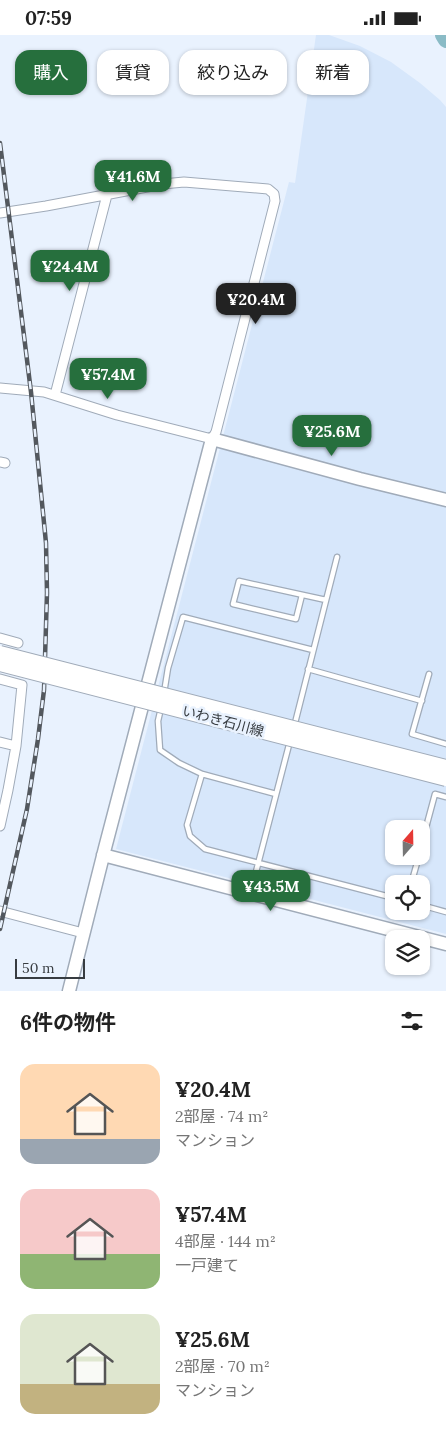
<!DOCTYPE html>
<html lang="ja">
<meta charset="utf-8">
<style>
:root{--surface:#fff;--page:#f2f2f2;--text:#222;--muted:#767676;--accent:#266f3d}
body{margin:0;font-family:Lora,"Noto Sans JP",serif;background:var(--page);color:var(--text);height:100vh;display:flex;flex-direction:column;font-size:19px;white-space:nowrap}
*{box-sizing:border-box;margin:0}
p{font-size:16px;color:var(--muted)}
.icon{flex:none;width:28px;height:28px;fill:none;stroke:currentColor;stroke-width:2;stroke-linecap:round;stroke-linejoin:round}
.map{position:relative;height:956px;overflow:hidden}
.details{display:flex;flex-direction:column;background:var(--surface);flex:1}
.details>*{flex:none}
.banner{position:absolute;left:15px;top:15px;width:416px;height:45px;display:flex;gap:10px}
.needle{width:32px;rotate:20deg}
.buttons{position:absolute;left:385px;top:785px;display:grid;gap:10px}
.buttons a{display:grid;place-items:center;width:45px;height:45px;border-radius:10px;background:var(--surface);box-shadow:0 1px 4px #0004;font-size:25px}
.scale{position:absolute;left:15px;bottom:12px;width:70px;box-sizing:border-box;padding-left:5px;border:2px solid #373c41;border-top:0;font-size:14px;line-height:18px;white-space:nowrap;color:#373c41;-webkit-text-stroke:4px #e9f2fe;paint-order:stroke}
.price{position:absolute;translate:-50% -42px;padding:0 11px;border-radius:10px;background:var(--accent);color:#fff;font-size:16px;line-height:32px;filter:drop-shadow(0 1px 2px #0008)}
.price::after{content:'';position:absolute;left:50%;top:30px;width:15px;height:11px;margin-left:-8px;background:inherit;clip-path:polygon(0 0,100% 0,50% 100%)}
.price.selected{background:#222;color:#fff}
ul{padding:0;list-style:none}
li{display:flex;align-items:center;gap:15px;height:125px;padding:0 20px}
li span{display:grid;place-items:center;flex:none;width:140px;height:100px;border-radius:15px;color:#555}
li>.icon{margin-inline-start:auto}
span .icon{width:60px;height:60px;fill:#fffc;stroke-width:1}
li b{font-size:21px}
h2{display:flex;justify-content:space-between;align-items:center;height:60px;padding:0 20px;font-size:21px}
.chip{padding:0 18px;border-radius:15px;background:var(--surface);box-shadow:0 1px 4px #0004;font-size:18px;line-height:45px}
.chip.selected{background:var(--accent);color:#fff}
.status{display:flex;justify-content:space-between;align-items:center;height:35px;padding:0 25px;background:var(--surface);direction:ltr}
.status svg{height:14px;fill:currentColor}
.map>svg:first-child{display:block}
.built{fill:#d7e7fb;fill-rule:evenodd}
.lines{fill:none;stroke-linecap:round;stroke-linejoin:round}
.river{stroke:#8abbc6;stroke-width:16}
.lane-casing{stroke:#a0abb9;stroke-width:7}
.street-casing{stroke:#a0abb9;stroke-width:11}
.secondary-casing{stroke:#a0abb9;stroke-width:15}
.lane{stroke:#fff;stroke-width:4.5}
.street{stroke:#fff;stroke-width:9}
.secondary{stroke:#fff;stroke-width:12}
.rail-casing{stroke:#53585e;stroke-width:4.5}
.rail{stroke:#e9f2fe;stroke-width:2.5;stroke-dasharray:8;stroke-linecap:butt}
.primary-bridge-casing{stroke:#a0abb9;stroke-width:16;stroke-linecap:butt}
.primary-bridge{stroke:#fff;stroke-width:14}
.labels{text-anchor:middle;dominant-baseline:central;stroke-width:5;stroke-linejoin:round;paint-order:stroke}
.street-label{font-size:14px;fill:#373c41;stroke:#e9f2fe}
</style>
<div class="status"><b>07:59</b><svg viewBox="0 0 49 12"><path d="M0 12V9h3v3zM5 12V6h3v6zM10 12V3h3v9zM15 12V0h3v12zM26 1h20v11H26zM47 4h2v5h-2z"/></svg></div>
<div class="map">
<svg width="446" height="956" viewBox="0 0 446 956">
<rect width="100%" height="100%" fill="#e9f2fe"/>
<!-- built -->
<path class="built" d="M 316,0 L 329,0 L 360,11 L 391,27 L 420,48 L 440,65 L 446,72 L 446,899 L 116,814 L 289,147 L 295,148 ZM 394,794 L 421,794 L 421,821 L 394,821 ZM 394,849 L 421,849 L 421,876 L 394,876 Z"/>
<g class="lines">
<!-- river -->
<path class="river" d="M 443,0 L 446,5"/>
<defs>
<path id="lane" d="M 302,560 L 296,584 L 233,569 L 239,546 L 326,565
M 308,634 L 422,666
M 429,639 L 412,699 L 446,709
M 164,658 L 168,633 L 183,582 L 313,615
M 161,673 L 158,686 L 160,715 L 179,728 L 202,739 L 276,759
M 294,692 L 337,522
M 202,739 L 187,790 L 190,801 L 205,814 L 394,863
M 421,811 L 435,759 L 446,762
M 411,849 L 419,821
M 251,856 L 290,706
M 421,870 L 446,877"/>
<path id="street" d="M 0,178 L 46,171 L 163,149 L 184,147 L 268,154 L 274,159 L 275,166 L 216,397 L 212,404 L 117,380 L 44,357 L 0,353
M 55,360 L 107,160
M 0,427 L 5,428
M 0,603 L 18,608
M 0,644 L 22,650 L 16,711 L 8,755 L 0,791
M 0,707 L 16,711
M 0,876 L 83,898"/>
<path id="secondary" d="M 103,820 L 446,909
M 69,956 L 105,813 L 212,404 L 360,444 L 446,465"/>
</defs>
<!-- lane casing -->
<use href="#lane" class="lane-casing"/>
<!-- street casing -->
<use href="#street" class="street-casing"/>
<!-- secondary casing -->
<use href="#secondary" class="secondary-casing"/>
<!-- lane -->
<use href="#lane" class="lane"/>
<!-- street -->
<use href="#street" class="street"/>
<!-- secondary -->
<use href="#secondary" class="secondary"/>
<defs>
<path id="rail" d="M 0,108 L 31,357 L 46,508 L 47,558 L 44,655 L 38,704 L 27,774 L 0,894"/>
</defs>
<!-- rail casing -->
<use href="#rail" class="rail-casing"/>
<!-- rail -->
<use href="#rail" class="rail"/>
<defs>
<path id="primary-bridge" d="M 0,618 L 446,732
M 0,629 L 446,744"/>
</defs>
<!-- primary-bridge casing -->
<use href="#primary-bridge" class="primary-bridge-casing"/>
<!-- primary-bridge -->
<use href="#primary-bridge" class="primary-bridge"/>
</g>
<g class="labels">
<!-- street labels -->
<g class="street-label">
<text transform="translate(223 686) rotate(15)">いわき石川線</text>
</g>
</g>
</svg>
<div class="buttons">
<a><svg class="needle" viewBox="-14 -14 28 28"><path d="M0-13l5 13h-10z" fill="#e53935"/><path d="M0 13l5-13h-10z" fill="#767676"/></svg></a>
<a><svg class="icon" aria-label="locate" viewBox="0 0 24 24"><circle cx="12" cy="12" r="6"/><path d="M12 2v4M12 18v4M2 12h4M18 12h4"/></svg></a>
<a><svg class="icon" aria-label="layers" viewBox="0 0 24 24"><path d="M12 4l9 5-9 5-9-5zM3 14l9 5 9-5"/></svg></a>
</div>
<div class="scale">50 m</div>
<b class="price" style="left:133px;top:167px">¥41.6M</b>
<b class="price" style="left:70px;top:257px">¥24.4M</b>
<b class="price selected" style="left:256px;top:290px">¥20.4M</b>
<b class="price" style="left:108px;top:365px">¥57.4M</b>
<b class="price" style="left:332px;top:422px">¥25.6M</b>
<b class="price" style="left:271px;top:877px">¥43.5M</b>
<div class="banner">
<a class="chip selected">購入</a>
<a class="chip">賃貸</a>
<a class="chip">絞り込み</a>
<a class="chip">新着</a>
</div>
</div>
<section class="details">
<h2>6件の物件<svg class="icon" aria-label="filters" viewBox="0 0 24 24"><path d="M4 7h16M4 17h16"/><circle cx="9" cy="7" r="2"/><circle cx="15" cy="17" r="2"/></svg></h2>
<ul>
<li><span style="background:linear-gradient(#ffd9b3 75%,#9aa5b1 0)"><svg class="icon" aria-label="home" viewBox="0 0 24 24"><path d="M3 11l9-7 9 7M6 9v11h12V9"/></svg></span><div><b>¥20.4M</b><p>2部屋 · 74 m²</p><p>マンション</p></div></li>
<li><span style="background:linear-gradient(#f6c9c9 65%,#8fb573 0)"><svg class="icon" aria-label="home" viewBox="0 0 24 24"><path d="M3 11l9-7 9 7M6 9v11h12V9"/></svg></span><div><b>¥57.4M</b><p>4部屋 · 144 m²</p><p>一戸建て</p></div></li>
<li><span style="background:linear-gradient(#dfe7d0 70%,#c2b280 0)"><svg class="icon" aria-label="home" viewBox="0 0 24 24"><path d="M3 11l9-7 9 7M6 9v11h12V9"/></svg></span><div><b>¥25.6M</b><p>2部屋 · 70 m²</p><p>マンション</p></div></li>
</ul>
</section>
